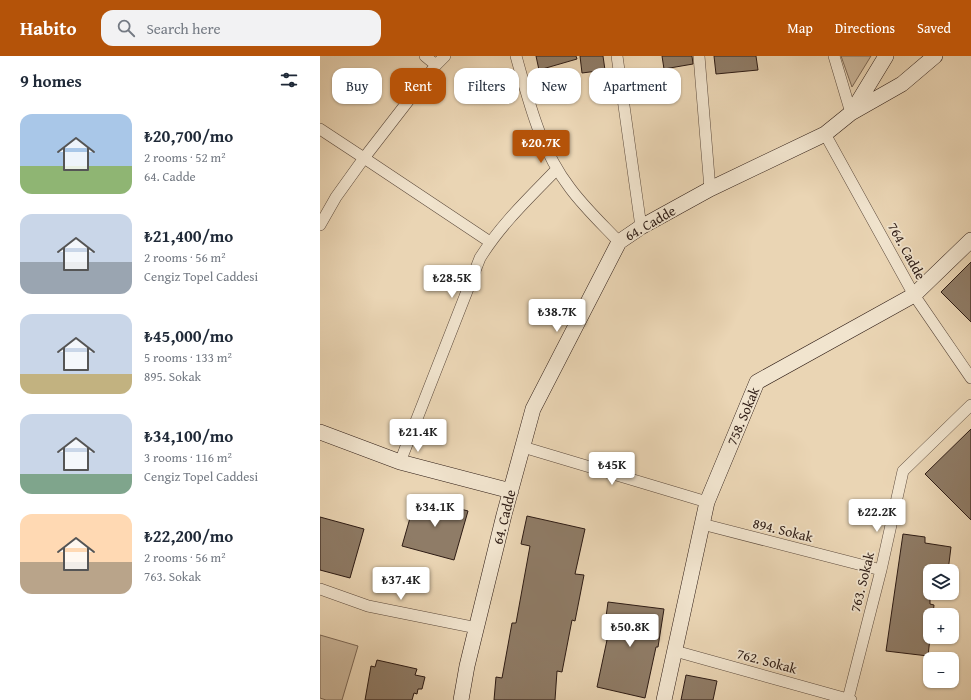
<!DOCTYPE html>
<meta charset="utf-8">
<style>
:root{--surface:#fff;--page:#f2f2f3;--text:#1f2937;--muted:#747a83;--accent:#b45309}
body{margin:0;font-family:"Gentium Book Plus",serif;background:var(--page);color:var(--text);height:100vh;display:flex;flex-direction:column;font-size:15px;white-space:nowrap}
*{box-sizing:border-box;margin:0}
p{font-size:13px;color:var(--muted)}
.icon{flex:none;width:22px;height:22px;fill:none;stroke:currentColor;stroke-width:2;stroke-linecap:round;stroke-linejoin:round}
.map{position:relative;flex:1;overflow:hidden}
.panel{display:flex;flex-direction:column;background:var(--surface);width:320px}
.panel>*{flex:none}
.banner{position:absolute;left:12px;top:12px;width:380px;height:36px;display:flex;gap:8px}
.tools{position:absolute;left:603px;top:508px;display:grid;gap:8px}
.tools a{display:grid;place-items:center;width:36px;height:36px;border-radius:8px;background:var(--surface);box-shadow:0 1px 3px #0004;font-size:20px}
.price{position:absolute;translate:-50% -34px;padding:0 9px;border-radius:4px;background:#fff;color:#222;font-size:13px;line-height:26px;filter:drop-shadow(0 1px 2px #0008)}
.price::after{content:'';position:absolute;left:50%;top:24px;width:12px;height:9px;margin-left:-6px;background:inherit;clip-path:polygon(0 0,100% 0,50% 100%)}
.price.active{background:var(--accent);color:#fff}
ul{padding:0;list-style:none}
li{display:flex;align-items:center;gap:12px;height:100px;padding:0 20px}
li span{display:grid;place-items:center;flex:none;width:112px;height:80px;border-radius:12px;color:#555}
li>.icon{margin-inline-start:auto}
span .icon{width:48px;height:48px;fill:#fffc;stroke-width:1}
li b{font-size:17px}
h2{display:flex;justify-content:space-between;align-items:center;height:48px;padding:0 20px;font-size:17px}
.tag{padding:0 14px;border-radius:12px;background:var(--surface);box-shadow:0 1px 3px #0004;font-size:14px;line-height:36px}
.tag.active{background:var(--accent);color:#fff}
header{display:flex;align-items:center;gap:24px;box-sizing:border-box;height:56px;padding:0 20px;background:var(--accent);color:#fff}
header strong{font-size:19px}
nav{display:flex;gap:22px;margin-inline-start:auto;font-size:14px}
.search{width:280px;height:36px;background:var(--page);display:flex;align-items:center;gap:10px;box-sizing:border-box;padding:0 14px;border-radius:12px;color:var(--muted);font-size:15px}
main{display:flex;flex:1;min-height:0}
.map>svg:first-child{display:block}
.green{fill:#cab599;stroke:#7c6856}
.building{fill:#8f7c67;stroke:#2d1b14}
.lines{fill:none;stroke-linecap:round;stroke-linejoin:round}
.street-casing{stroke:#5c4a3c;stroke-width:12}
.secondary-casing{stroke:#2d1b14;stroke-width:16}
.street{stroke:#f1e4ce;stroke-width:11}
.secondary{stroke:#f1e4ce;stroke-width:15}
.labels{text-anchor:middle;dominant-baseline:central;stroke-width:3.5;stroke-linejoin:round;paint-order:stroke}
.street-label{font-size:14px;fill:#2d1b14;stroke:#f1e4ce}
</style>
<header>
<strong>Habito</strong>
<div class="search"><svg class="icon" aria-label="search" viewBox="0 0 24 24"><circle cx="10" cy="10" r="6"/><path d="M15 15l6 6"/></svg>Search here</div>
<nav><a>Map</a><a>Directions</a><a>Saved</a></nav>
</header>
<main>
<section class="panel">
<h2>9 homes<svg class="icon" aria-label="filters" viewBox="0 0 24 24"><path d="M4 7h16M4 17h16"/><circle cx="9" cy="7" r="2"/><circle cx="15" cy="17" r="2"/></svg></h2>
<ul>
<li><span style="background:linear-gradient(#a9c7e8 65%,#8fb573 0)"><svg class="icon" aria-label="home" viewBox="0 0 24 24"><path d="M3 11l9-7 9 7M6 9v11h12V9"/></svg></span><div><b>₺20,700/mo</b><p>2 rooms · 52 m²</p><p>64. Cadde</p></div></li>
<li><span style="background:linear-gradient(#c9d6e8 60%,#9aa5b1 0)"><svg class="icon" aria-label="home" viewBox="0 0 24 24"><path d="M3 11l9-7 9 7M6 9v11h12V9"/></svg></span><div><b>₺21,400/mo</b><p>2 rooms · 56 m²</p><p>Cengiz Topel Caddesi</p></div></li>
<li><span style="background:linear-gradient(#c9d6e8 75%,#c2b280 0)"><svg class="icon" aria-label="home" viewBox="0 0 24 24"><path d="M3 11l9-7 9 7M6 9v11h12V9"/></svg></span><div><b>₺45,000/mo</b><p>5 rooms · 133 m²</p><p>895. Sokak</p></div></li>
<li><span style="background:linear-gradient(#c9d6e8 75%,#7fa58c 0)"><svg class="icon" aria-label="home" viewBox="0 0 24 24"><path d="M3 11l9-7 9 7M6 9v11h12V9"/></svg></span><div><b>₺34,100/mo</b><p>3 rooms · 116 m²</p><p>Cengiz Topel Caddesi</p></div></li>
<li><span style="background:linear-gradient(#ffd9b3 60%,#b9a48a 0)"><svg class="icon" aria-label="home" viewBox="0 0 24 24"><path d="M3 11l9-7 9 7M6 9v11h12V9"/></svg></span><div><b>₺22,200/mo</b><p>2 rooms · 56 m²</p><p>763. Sokak</p></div></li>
</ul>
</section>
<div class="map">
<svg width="651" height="644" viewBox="0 0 651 644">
<rect width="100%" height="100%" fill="#ead5b4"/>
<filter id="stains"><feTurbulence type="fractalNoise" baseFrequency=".005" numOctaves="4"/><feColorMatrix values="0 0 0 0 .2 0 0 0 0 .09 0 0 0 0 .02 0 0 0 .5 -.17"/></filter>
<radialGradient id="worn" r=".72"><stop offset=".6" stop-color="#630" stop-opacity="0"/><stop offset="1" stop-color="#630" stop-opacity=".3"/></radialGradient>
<!-- green -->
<path class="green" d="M 521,0 L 551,0 L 532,31 Z
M 0,579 L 38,590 L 22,644 L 6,644 L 0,642 Z"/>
<!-- building -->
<path class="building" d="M 216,0 L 256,0 L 257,3 L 219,14 Z
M 260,0 L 283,0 L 285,14 L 262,17 Z
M 342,0 L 372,0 L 373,8 L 344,13 Z
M 394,0 L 436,0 L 438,14 L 396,18 Z
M 651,206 L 651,266 L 621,236 Z
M 651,373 L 651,464 L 605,418 Z
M 96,441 L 148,455 L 134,504 L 82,490 Z
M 207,460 L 265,473 L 255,518 L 264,519 L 255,565 L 252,564 L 242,616 L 237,615 L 235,644 L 174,644 L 176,621 L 182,622 L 192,567 L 196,567 L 210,490 L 201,488 Z
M 0,461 L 44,473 L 30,522 L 0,514 Z
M 583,478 L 605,481 L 605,487 L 631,491 L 628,515 L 610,515 L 610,548 L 614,549 L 613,559 L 610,559 L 610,582 L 608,600 L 566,595 Z
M 288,546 L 344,553 L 338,591 L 336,591 L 325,642 L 277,631 L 287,584 L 283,583 Z
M 57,604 L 97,613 L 95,619 L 105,621 L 102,633 L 98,633 L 97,638 L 94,637 L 92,644 L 45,644 L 51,610 L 55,611 Z
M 366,619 L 397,625 L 393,644 L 361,644 Z"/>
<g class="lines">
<defs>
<path id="street" d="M 105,0 L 116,9
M 196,0 C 209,46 220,93 250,132 C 264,151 282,168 299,186
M 297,0 L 321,171
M 379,0 L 390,133
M 514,0 L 531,57
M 0,73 L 44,102 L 116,9 L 125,0
M 505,78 L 594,239 L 651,322
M 0,169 L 16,141 L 44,102 L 170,186
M 203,391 L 387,446
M 80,406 L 160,202 C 181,168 210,141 237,113
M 382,468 L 561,514
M 0,533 L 48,550 L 157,572
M 355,595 L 531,644
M 528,643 L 561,514 L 583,415 L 651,349"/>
<path id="secondary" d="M 532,56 L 566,0
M 0,376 L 80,406 L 191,435
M 141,644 L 147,610 L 184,459 L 213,353 L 299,186 L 321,171 L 390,133 L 505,78 L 531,57 L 582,28 L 615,0
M 344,644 L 387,446 L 437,326 L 594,239 L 651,184"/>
</defs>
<!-- street casing -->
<use href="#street" class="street-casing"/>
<!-- secondary casing -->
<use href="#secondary" class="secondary-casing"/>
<!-- street -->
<use href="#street" class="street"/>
<!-- secondary -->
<use href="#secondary" class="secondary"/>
</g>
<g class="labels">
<!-- street labels -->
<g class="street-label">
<text transform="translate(330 167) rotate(-30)">64. Cadde</text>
<text transform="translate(587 195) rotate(61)">764. Cadde</text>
<text transform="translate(423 360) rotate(-67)">758. Sokak</text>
<text transform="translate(184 461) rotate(-76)">64. Cadde</text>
<text transform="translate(463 474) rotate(14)">894. Sokak</text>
<text transform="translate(542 526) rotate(-76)">763. Sokak</text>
<text transform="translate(447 605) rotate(15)">762. Sokak</text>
</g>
</g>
<rect width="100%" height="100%" filter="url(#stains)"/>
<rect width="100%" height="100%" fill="url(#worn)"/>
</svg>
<div class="tools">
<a><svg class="icon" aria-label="layers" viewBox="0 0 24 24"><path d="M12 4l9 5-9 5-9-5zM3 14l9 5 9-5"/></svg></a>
<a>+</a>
<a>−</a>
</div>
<b class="price active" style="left:221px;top:108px">₺20.7K</b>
<b class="price" style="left:132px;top:243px">₺28.5K</b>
<b class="price" style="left:237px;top:277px">₺38.7K</b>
<b class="price" style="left:98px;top:397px">₺21.4K</b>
<b class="price" style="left:292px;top:430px">₺45K</b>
<b class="price" style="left:115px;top:472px">₺34.1K</b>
<b class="price" style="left:557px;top:477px">₺22.2K</b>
<b class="price" style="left:81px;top:545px">₺37.4K</b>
<b class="price" style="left:310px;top:592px">₺50.8K</b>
<div class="banner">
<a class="tag">Buy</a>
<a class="tag active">Rent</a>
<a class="tag">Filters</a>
<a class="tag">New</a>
<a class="tag">Apartment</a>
</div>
</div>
</main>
